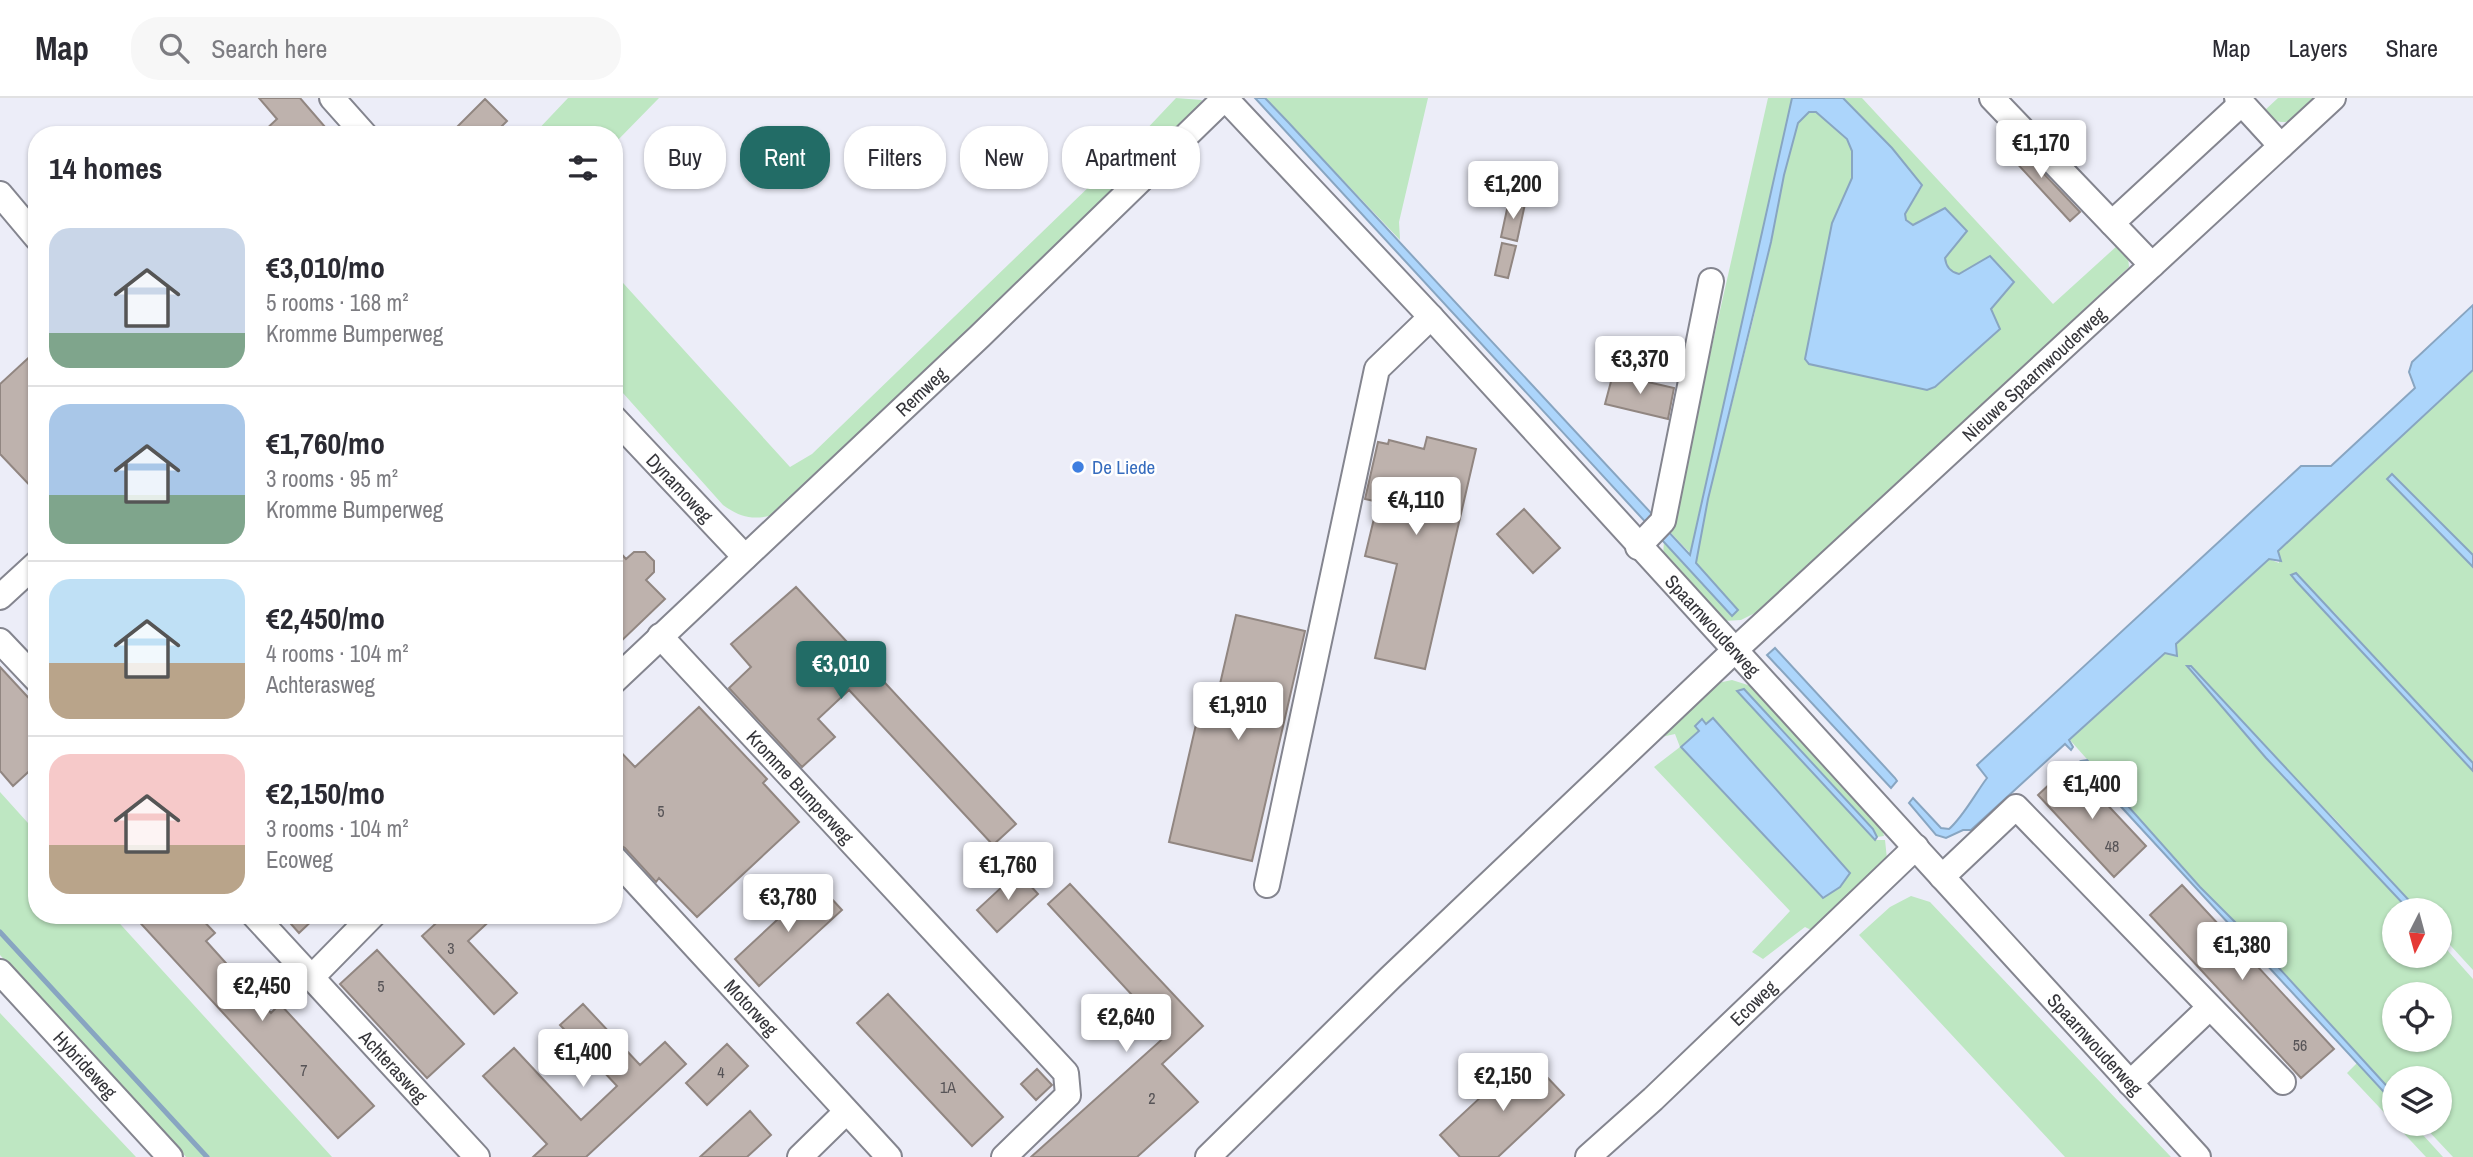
<!DOCTYPE html>
<meta charset="utf-8">
<style>
:root{--surface:#fff;--page:#f7f7f7;--text:#2b2b33;--muted:#7c7c81;--line:#e1e1e2;--accent:#226c66}
body{margin:0;font-family:"Archivo Narrow",sans-serif;background:var(--page);color:var(--text);height:100vh;display:flex;flex-direction:column;font-size:26px;white-space:nowrap}
*{box-sizing:border-box;margin:0}
p{font-size:23px;color:var(--muted)}
.icon{flex:none;width:38px;height:38px;fill:none;stroke:currentColor;stroke-width:2;stroke-linecap:round;stroke-linejoin:round}
.map{position:relative;flex:1;overflow:hidden}
.panel{position:absolute;left:28px;top:28px;width:595px;height:798px;display:flex;flex-direction:column;background:var(--surface);border-radius:28px;box-shadow:0 2px 5px #0004}
.panel>*{flex:none}
.guide{position:absolute;left:644px;top:28px;width:665px;height:63px;display:flex;gap:14px}
.needle{width:46px;rotate:186deg}
.controls{position:absolute;left:2382px;top:800px;display:grid;gap:14px}
.controls a{display:grid;place-items:center;width:70px;height:70px;border-radius:50%;background:var(--surface);box-shadow:0 2px 5px #0004;font-size:35px}
.price{position:absolute;translate:-50% -60px;padding:0 16px;border-radius:7px;background:#fff;color:#222;font-size:23px;line-height:46px;filter:drop-shadow(0 2px 4px #0008)}
.price::after{content:'';position:absolute;left:50%;top:42px;width:21px;height:16px;margin-left:-10px;background:inherit;clip-path:polygon(0 0,100% 0,50% 100%)}
.price.on{background:var(--accent);color:#fff}
ul{padding:0;list-style:none}
li{display:flex;align-items:center;gap:21px;height:175px;padding:0 21px}
li+li{border-top:2px solid var(--line)}
li span{display:grid;place-items:center;flex:none;width:196px;height:140px;border-radius:21px;color:#555}
li>.icon{margin-inline-start:auto}
span .icon{width:84px;height:84px;fill:#fffc;stroke-width:1}
li b{font-size:30px}
h2{display:flex;justify-content:space-between;align-items:center;height:84px;padding:0 21px;font-size:30px}
.pill{padding:0 24px;border-radius:28px;background:var(--surface);box-shadow:0 2px 5px #0004;font-size:24px;line-height:63px}
.pill.on{background:var(--accent);color:#fff}
header{display:flex;align-items:center;gap:42px;box-sizing:border-box;height:98px;padding:0 35px;background:var(--surface);border-bottom:2px solid var(--line)}
header strong{font-size:33px}
nav{display:flex;gap:38px;margin-inline-start:auto;font-size:24px}
.search{width:490px;height:63px;background:var(--page);display:flex;align-items:center;gap:18px;box-sizing:border-box;padding:0 24px;border-radius:28px;color:var(--muted);font-size:26px}
.map>svg:first-child{display:block}
.green{fill:#bee7c2;fill-rule:evenodd}
.water{fill:#acd5fb;stroke:#88a5c1;stroke-width:2}
.lines{fill:none;stroke-linecap:round;stroke-linejoin:round}
.stream{stroke:#88a5c1;stroke-width:5}
.building{fill:#beb2ad;stroke:#918681;stroke-width:2}
.minor-casing{stroke:#84858f;stroke-width:28}
.minor{stroke:#fff;stroke-width:24}
.shop-dot{fill:#3f7fe0;stroke:#fff;stroke-width:2.5}
.labels{text-anchor:middle;dominant-baseline:central;stroke-width:5;stroke-linejoin:round;paint-order:stroke}
.number-label{font-size:16px;fill:#575457}
.street-label{font-size:19px;fill:#35353a;stroke:#fff}
.shop-label{font-size:19px;fill:#366cbe;stroke:#fff;text-anchor:start}
</style>
<header>
<strong>Map</strong>
<div class="search"><svg class="icon" aria-label="search" viewBox="0 0 24 24"><circle cx="10" cy="10" r="6"/><path d="M15 15l6 6"/></svg>Search here</div>
<nav><a>Map</a><a>Layers</a><a>Share</a></nav>
</header>
<div class="map">
<svg width="2473" height="1059" viewBox="0 0 2473 1059">
<rect width="100%" height="100%" fill="#ecedf8"/>
<!-- green -->
<path class="green" d="M 568,0 L 659,0 L 614,46 L 614,37 L 533,37 Z
M 1176,0 L 1202,2 L 1199,9 L 1119,94 L 774,417 C 753,422 741,420 723,407 L 614,285 L 614,175 L 790,369 L 812,356 L 1124,55 Z
M 1265,0 L 1428,0 L 1399,124 L 1400,142 Z
M 1768,0 L 1792,0 L 1690,455 L 1670,434 Z
M 1843,0 L 1862,0 L 2053,206 L 2118,147 L 2128,159 L 2129,169 L 1763,511 L 1741,522 L 1723,523 L 1663,459 L 1664,442 L 1731,518 L 1738,512 L 1696,465 L 1708,401 L 1754,218 L 1784,77 L 1798,25 L 1809,14 L 1816,13 L 1847,41 L 1852,53 L 1852,80 L 1832,125 L 1805,261 L 1809,266 L 1932,291 L 2000,231 L 1991,211 L 2014,184 L 1952,174 L 1946,167 L 1945,160 L 1967,133 L 1945,110 L 1913,127 L 1906,121 L 1905,116 L 1922,89 L 1892,50 Z
M 2278,0 L 2315,0 C 2297,17 2286,37 2264,13 Z
M 2473,272 L 2473,457 L 2395,378 L 2473,465 L 2473,668 L 2332,512 L 2355,543 L 2473,673 L 2473,872 L 2440,836 L 2440,812 L 2418,812 L 2337,723 L 2188,571 L 2410,812 L 2394,812 L 2394,858 L 2440,858 L 2440,844 L 2473,881 L 2473,1059 L 2453,1059 L 2422,1026 L 2440,1026 L 2440,980 L 2394,980 L 2394,996 L 2258,847 L 2200,789 L 2070,642 L 2269,461 L 2279,465 L 2278,453 ZM 2394,896 L 2440,896 L 2440,942 L 2394,942 Z
M 1732,582 L 1751,588 L 1881,728 L 1884,738 L 1877,739 L 1744,592 L 1738,593 L 1875,742 L 1885,742 L 1887,761 L 1811,832 L 1805,829 L 1763,861 L 1752,854 L 1790,813 L 1654,669 L 1680,649 L 1675,636 L 1657,640 L 1713,586 ZM 1713,620 L 1850,775 L 1840,789 L 1822,800 L 1681,650 L 1699,632 L 1702,622 L 1706,626 Z
M 0,694 L 37,735 L 37,817 L 112,817 L 332,1059 L 186,1059 L 0,857 Z
M 1911,798 L 1930,804 L 2171,1059 L 2065,1059 L 1859,837 L 1890,809 Z
M 0,915 L 136,1059 L 0,1059 Z
M 2358,964 L 2394,1005 L 2394,1025 L 2347,975 Z
M 2395,1026 L 2413,1026 L 2443,1059 L 2426,1059 Z"/>
<!-- water -->
<path class="water" d="M 1255,0 L 1265,0 L 1288,24 L 1690,457 L 1792,0 L 1843,0 L 1892,50 L 1922,87 L 1905,116 L 1906,122 L 1913,127 L 1945,110 L 1967,133 L 1945,160 C 1946,169 1950,174 1959,176 L 1990,158 L 2014,184 L 1991,211 L 2000,231 L 1935,289 L 1927,292 L 1809,266 L 1805,261 L 1832,125 L 1852,80 L 1852,53 L 1847,41 L 1816,14 L 1809,14 L 1798,25 L 1784,77 L 1771,144 L 1708,401 L 1696,465 L 1738,512 L 1732,518 Z
M 2473,207 L 2473,272 L 2278,453 L 2281,463 L 2269,461 L 2176,546 L 2177,558 L 2165,555 L 2069,642 L 2073,649 L 2071,652 L 2065,646 L 1971,732 L 1963,732 L 1946,740 L 1936,737 L 1909,705 L 1913,700 L 1941,730 L 1949,731 C 1963,719 1975,696 1987,680 L 1977,667 L 2301,368 L 2331,368 L 2415,290 L 2409,274 L 2412,264 Z
M 2392,376 L 2473,457 L 2473,469 L 2387,381 Z
M 2296,475 L 2473,665 L 2473,673 L 2296,483 L 2291,477 Z
M 1775,550 L 1895,680 L 1897,683 L 1891,690 L 1767,557 Z
M 2187,568 L 2191,568 L 2418,812 L 2409,812 L 2266,660 Z
M 1744,591 L 1873,731 L 1877,739 L 1875,742 L 1737,593 Z
M 1713,620 L 1850,775 L 1840,789 L 1823,800 L 1681,649 L 1699,633 L 1695,628 L 1702,621 L 1706,626 Z
M 2087,662 L 2200,789 L 2258,847 L 2394,996 L 2394,1005 L 2090,675 L 2081,663 Z"/>
<g class="lines">
<!-- stream -->
<path class="stream" d="M 0,834 L 207,1059"/>
</g>
<!-- building -->
<path class="building" d="M 259,0 L 300,0 L 332,37 L 260,37 L 277,21 Z
M 485,1 L 507,23 L 493,37 L 449,37 Z
M 2010,40 L 2080,114 L 2070,123 L 2001,48 Z
M 1509,102 L 1525,106 L 1517,143 L 1501,139 Z
M 1502,145 L 1516,148 L 1508,180 L 1495,177 Z
M 37,252 L 37,395 L 0,356 L 0,286 Z
M 1613,276 L 1674,290 L 1668,321 L 1605,306 Z
M 1427,339 L 1476,351 L 1425,571 L 1375,560 L 1397,466 L 1365,458 L 1377,408 L 1373,407 L 1374,403 L 1365,401 L 1378,344 L 1388,346 L 1389,342 L 1424,351 Z
M 1524,411 L 1560,450 L 1533,475 L 1497,436 Z
M 614,448 L 626,461 L 634,454 L 645,454 L 654,463 L 654,474 L 646,482 L 665,501 L 614,550 Z
M 796,489 L 1016,726 L 993,747 L 849,592 L 818,621 L 835,639 L 802,669 L 729,590 L 751,569 L 731,546 Z
M 1236,517 L 1305,533 L 1252,763 L 1169,744 L 1203,596 L 1217,599 Z
M 0,569 L 37,609 L 37,666 L 13,688 L 0,673 Z
M 699,609 L 767,681 L 763,685 L 799,724 L 697,819 L 659,780 L 656,784 L 625,750 L 614,743 L 614,647 L 635,669 Z
M 2070,667 L 2146,748 L 2114,779 L 2038,697 Z
M 1018,774 L 1038,796 L 997,834 L 977,812 Z
M 817,785 L 842,812 L 759,888 L 735,861 Z
M 1070,786 L 1203,928 L 1162,966 L 1198,1004 L 1137,1059 L 1031,1059 L 1168,936 L 1048,806 Z
M 2182,787 L 2334,951 L 2301,980 L 2150,817 Z
M 133,817 L 198,817 L 215,835 L 206,843 L 271,915 L 280,906 L 374,1008 L 338,1040 Z
M 283,817 L 318,817 L 299,835 Z
M 445,817 L 496,817 L 468,843 L 517,895 L 494,916 L 422,838 Z
M 377,852 L 464,946 L 427,980 L 340,886 Z
M 888,896 L 1003,1019 L 972,1048 L 857,925 Z
M 583,906 L 640,967 L 665,944 L 686,966 L 586,1059 L 533,1059 L 547,1046 L 483,978 L 514,950 L 581,1022 L 617,988 L 560,927 Z
M 727,946 L 748,968 L 707,1007 L 686,985 Z
M 1526,957 L 1564,997 L 1498,1059 L 1460,1059 L 1440,1037 Z
M 1037,971 L 1052,987 L 1036,1002 L 1021,986 Z
M 750,1013 L 771,1037 L 747,1059 L 700,1059 Z"/>
<g class="lines">
<defs>
<g id="minor">
<path d="M 332,0 L 365,37"/>
<path d="M 1992,0 L 2152,167"/>
<path d="M 2237,0 L 2281,48"/>
<path d="M 0,96 L 37,140"/>
<path d="M 2112,125 L 2242,5"/>
<path id="s1" d="M 614,320 L 745,459"/>
<path d="M 1638,449 L 1663,423 L 1711,183"/>
<path d="M 0,499 L 37,465"/>
<path id="s2" d="M 660,538 L 1066,975 L 1068,997 L 1004,1059"/>
<path d="M 0,543 L 37,582"/>
<path id="s3" d="M 614,583 L 980,238 L 1225,0 L 1431,219 L 2198,1059"/>
<path id="s4" d="M 614,760 L 889,1059"/>
<path d="M 1942,779 L 2016,709 L 2283,984"/>
<path d="M 1267,787 L 1377,271 L 1431,219"/>
<path id="s5" d="M 254,817 L 477,1059"/>
<path id="s6" d="M 0,874 L 170,1059"/>
<path d="M 312,879 L 373,817"/>
<path d="M 2130,985 L 2209,910"/>
<path d="M 800,1059 L 846,1014"/>
<path id="s7" d="M 1208,1059 L 1390,880 L 1734,553 L 2333,0"/>
<path id="s8" d="M 1588,1059 L 1653,1001 L 1916,749"/>
</g>
</defs>
<!-- minor casing -->
<use href="#minor" class="minor-casing"/>
<!-- minor -->
<use href="#minor" class="minor"/>
</g>
<!-- markers -->
<circle class="shop-dot" cx="1078" cy="369" r="7"/>
<g class="labels">
<!-- number labels -->
<g class="number-label">
<text x="661" y="713">5</text>
<text x="2112" y="748">48</text>
<text x="451" y="850">3</text>
<text x="381" y="888">5</text>
<text x="2300" y="947">56</text>
<text x="304" y="972">7</text>
<text x="721" y="974">4</text>
<text x="948" y="989">1A</text>
<text x="1152" y="1000">2</text>
</g>
<!-- street labels -->
<g class="street-label">
<text stroke="none"><textPath href="#s7" startOffset="1138">Nieuwe Spaarnwouderweg</textPath></text>
<text stroke="none"><textPath href="#s3" startOffset="422">Remweg</textPath></text>
<text stroke="none"><textPath href="#s1" startOffset="96">Dynamoweg</textPath></text>
<text stroke="none"><textPath href="#s3" startOffset="1563">Spaarnwouderweg</textPath></text>
<text stroke="none"><textPath href="#s2" startOffset="206">Kromme Bumperweg</textPath></text>
<text stroke="none"><textPath href="#s8" startOffset="226">Ecoweg</textPath></text>
<text stroke="none"><textPath href="#s4" startOffset="203">Motorweg</textPath></text>
<text stroke="none"><textPath href="#s3" startOffset="2130">Spaarnwouderweg</textPath></text>
<text stroke="none"><textPath href="#s6" startOffset="126">Hybrideweg</textPath></text>
<text stroke="none"><textPath href="#s5" startOffset="206">Achterasweg</textPath></text>
</g>
<!-- shop labels -->
<g class="shop-label">
<text x="1092" y="369">De Liede</text>
</g>
</g>
</svg>
<div class="controls">
<a><svg class="needle" viewBox="-14 -14 28 28"><path d="M0-13l5 13h-10z" fill="#e53935"/><path d="M0 13l5-13h-10z" fill="#7c7c81"/></svg></a>
<a><svg class="icon" aria-label="locate" viewBox="0 0 24 24"><circle cx="12" cy="12" r="6"/><path d="M12 2v4M12 18v4M2 12h4M18 12h4"/></svg></a>
<a><svg class="icon" aria-label="layers" viewBox="0 0 24 24"><path d="M12 4l9 5-9 5-9-5zM3 14l9 5 9-5"/></svg></a>
</div>
<b class="price" style="left:2041px;top:82px">€1,170</b>
<b class="price" style="left:1513px;top:123px">€1,200</b>
<b class="price" style="left:1640px;top:298px">€3,370</b>
<b class="price" style="left:1416px;top:439px">€4,110</b>
<b class="price on" style="left:841px;top:603px">€3,010</b>
<b class="price" style="left:1238px;top:644px">€1,910</b>
<b class="price" style="left:2092px;top:723px">€1,400</b>
<b class="price" style="left:1008px;top:804px">€1,760</b>
<b class="price" style="left:788px;top:836px">€3,780</b>
<b class="price" style="left:2242px;top:884px">€1,380</b>
<b class="price" style="left:262px;top:925px">€2,450</b>
<b class="price" style="left:1126px;top:956px">€2,640</b>
<b class="price" style="left:583px;top:991px">€1,400</b>
<b class="price" style="left:1503px;top:1015px">€2,150</b>
<div class="guide">
<a class="pill">Buy</a>
<a class="pill on">Rent</a>
<a class="pill">Filters</a>
<a class="pill">New</a>
<a class="pill">Apartment</a>
</div>
<section class="panel">
<h2>14 homes<svg class="icon" aria-label="filters" viewBox="0 0 24 24"><path d="M4 7h16M4 17h16"/><circle cx="9" cy="7" r="2"/><circle cx="15" cy="17" r="2"/></svg></h2>
<ul>
<li><span style="background:linear-gradient(#c9d6e8 75%,#7fa58c 0)"><svg class="icon" aria-label="home" viewBox="0 0 24 24"><path d="M3 11l9-7 9 7M6 9v11h12V9"/></svg></span><div><b>€3,010/mo</b><p>5 rooms · 168 m²</p><p>Kromme Bumperweg</p></div></li>
<li><span style="background:linear-gradient(#a9c7e8 65%,#7fa58c 0)"><svg class="icon" aria-label="home" viewBox="0 0 24 24"><path d="M3 11l9-7 9 7M6 9v11h12V9"/></svg></span><div><b>€1,760/mo</b><p>3 rooms · 95 m²</p><p>Kromme Bumperweg</p></div></li>
<li><span style="background:linear-gradient(#bfe0f5 60%,#b9a48a 0)"><svg class="icon" aria-label="home" viewBox="0 0 24 24"><path d="M3 11l9-7 9 7M6 9v11h12V9"/></svg></span><div><b>€2,450/mo</b><p>4 rooms · 104 m²</p><p>Achterasweg</p></div></li>
<li><span style="background:linear-gradient(#f6c9c9 65%,#b9a48a 0)"><svg class="icon" aria-label="home" viewBox="0 0 24 24"><path d="M3 11l9-7 9 7M6 9v11h12V9"/></svg></span><div><b>€2,150/mo</b><p>3 rooms · 104 m²</p><p>Ecoweg</p></div></li>
</ul>
</section>
</div>
